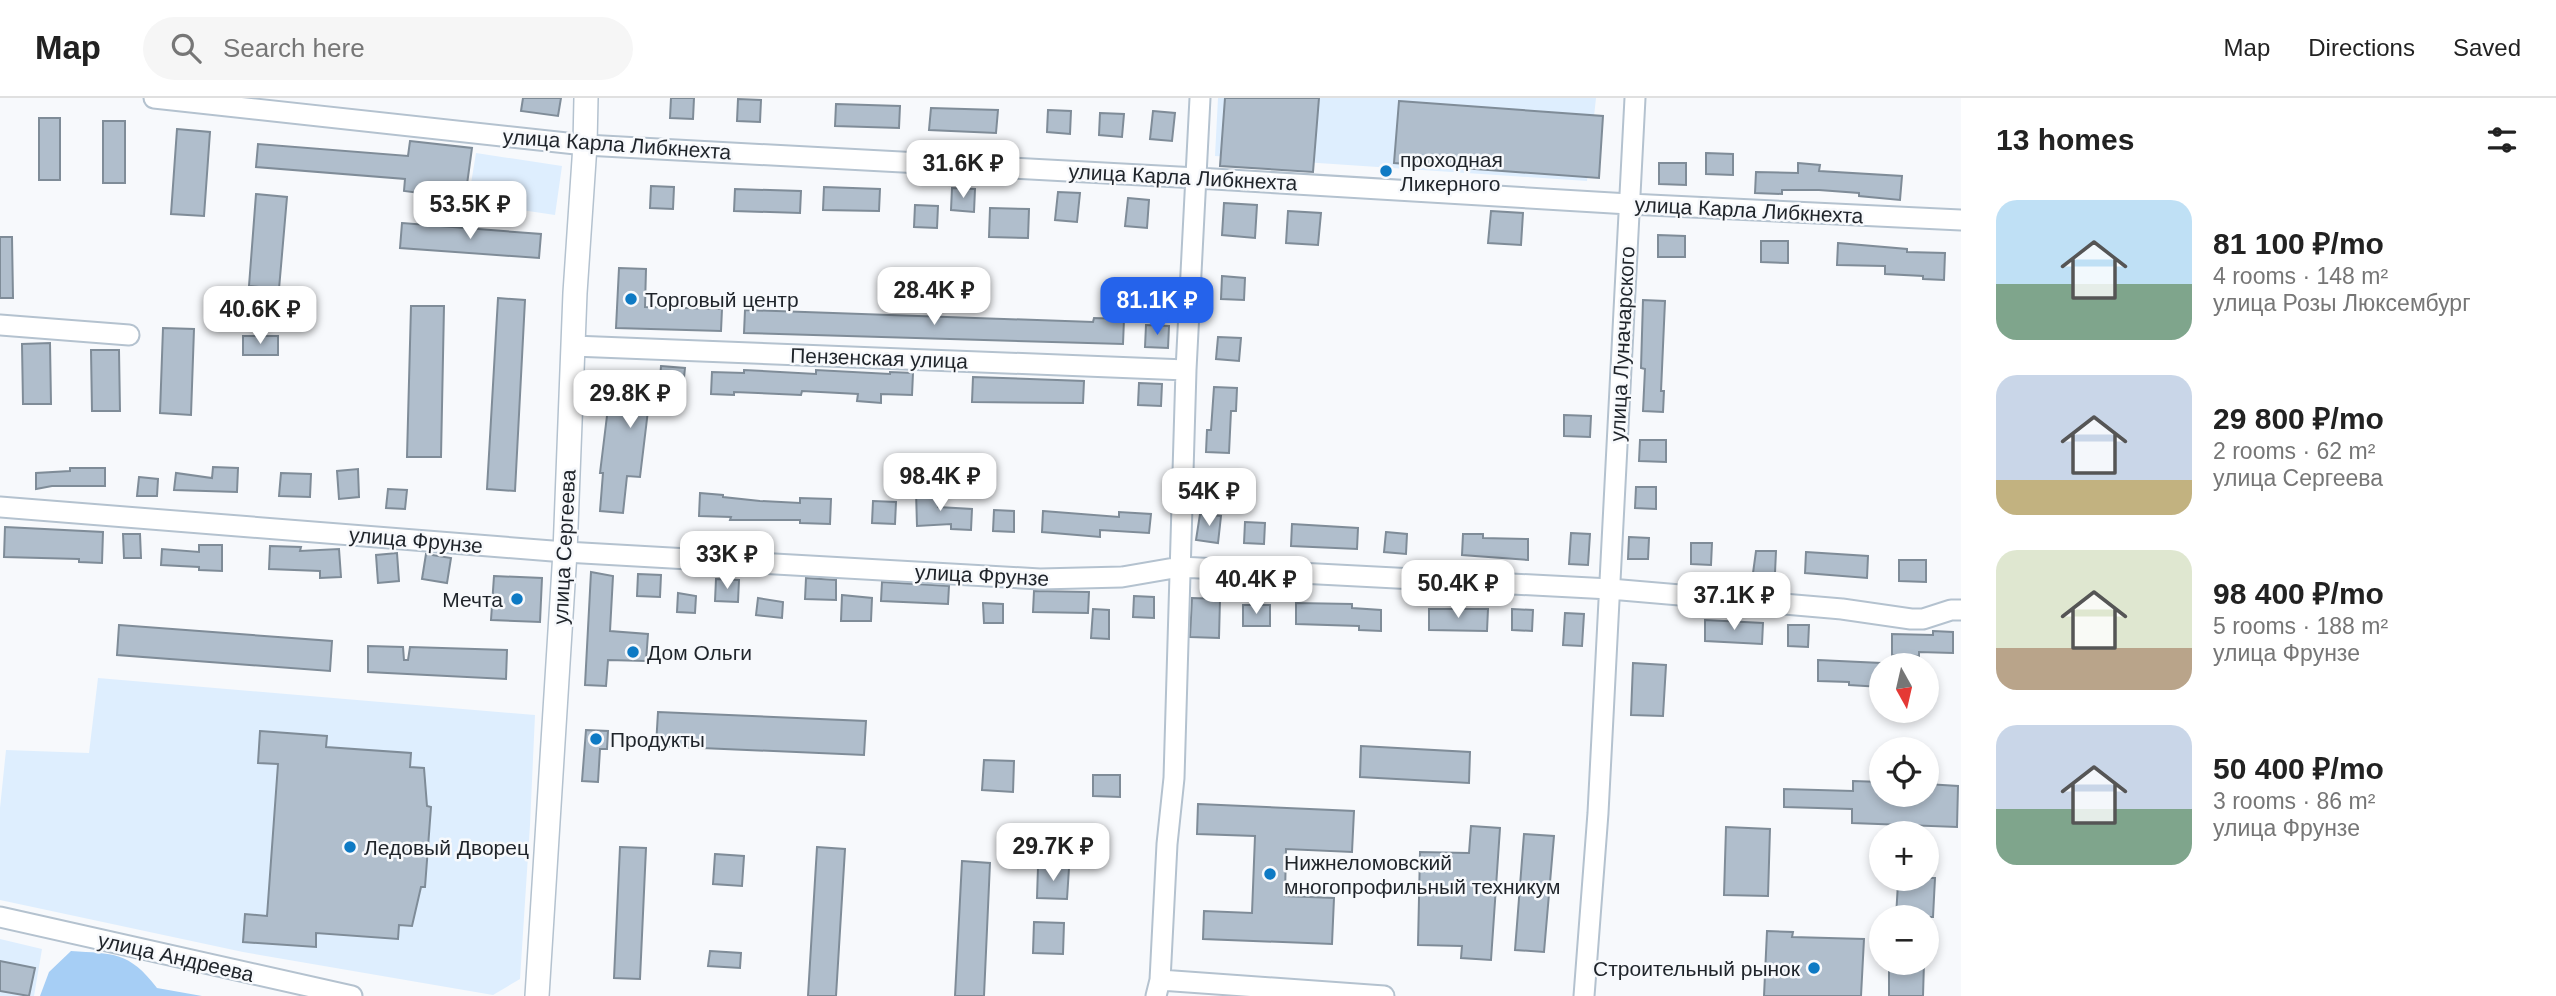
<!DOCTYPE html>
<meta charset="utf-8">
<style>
:root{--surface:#fff;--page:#f6f6f6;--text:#222;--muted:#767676;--line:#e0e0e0;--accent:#2563eb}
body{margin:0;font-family:Helvetica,sans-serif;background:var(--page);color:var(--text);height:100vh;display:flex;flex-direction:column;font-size:26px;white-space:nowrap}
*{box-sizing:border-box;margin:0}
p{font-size:23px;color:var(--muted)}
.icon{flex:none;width:38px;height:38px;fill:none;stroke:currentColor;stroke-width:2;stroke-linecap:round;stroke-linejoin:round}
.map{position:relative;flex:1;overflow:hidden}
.drawer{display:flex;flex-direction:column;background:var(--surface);width:595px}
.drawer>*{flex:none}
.needle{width:46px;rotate:172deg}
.controls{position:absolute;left:1869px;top:555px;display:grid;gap:14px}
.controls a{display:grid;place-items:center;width:70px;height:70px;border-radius:50%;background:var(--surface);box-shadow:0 4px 10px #0003;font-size:35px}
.price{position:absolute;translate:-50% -60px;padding:0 16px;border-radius:14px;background:#fff;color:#222;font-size:23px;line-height:46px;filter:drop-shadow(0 2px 4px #0008)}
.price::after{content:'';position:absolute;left:50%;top:42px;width:21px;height:16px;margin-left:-10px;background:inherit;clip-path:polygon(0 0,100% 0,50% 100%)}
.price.current{background:var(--accent);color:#fff}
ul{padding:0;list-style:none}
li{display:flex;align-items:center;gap:21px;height:175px;padding:0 35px}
li span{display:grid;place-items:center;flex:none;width:196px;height:140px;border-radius:21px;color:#555}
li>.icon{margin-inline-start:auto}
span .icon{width:84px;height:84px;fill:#fffc;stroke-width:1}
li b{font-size:30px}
h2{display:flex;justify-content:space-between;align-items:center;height:84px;padding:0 35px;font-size:30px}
header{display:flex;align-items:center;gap:42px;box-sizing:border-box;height:98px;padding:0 35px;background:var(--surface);border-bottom:2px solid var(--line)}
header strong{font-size:33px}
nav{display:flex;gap:38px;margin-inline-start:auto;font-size:24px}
.search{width:490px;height:63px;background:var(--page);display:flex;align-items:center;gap:18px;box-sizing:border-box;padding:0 24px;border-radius:38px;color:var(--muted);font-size:26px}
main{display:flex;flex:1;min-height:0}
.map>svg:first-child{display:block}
.built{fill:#deeefe}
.forest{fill:#a6cef5}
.building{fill:#b0becc;stroke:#7f8c98;stroke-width:2}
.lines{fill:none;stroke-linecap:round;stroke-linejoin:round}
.minor-casing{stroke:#b4c2cf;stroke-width:23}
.major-casing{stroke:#b4c2cf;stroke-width:26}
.minor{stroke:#fff;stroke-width:19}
.major{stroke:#fff;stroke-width:23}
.poi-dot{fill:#0e7ac4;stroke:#f7f9fc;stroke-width:2.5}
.labels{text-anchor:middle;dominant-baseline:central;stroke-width:5;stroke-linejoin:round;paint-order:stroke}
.street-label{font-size:21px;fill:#1f242a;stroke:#f7f9fc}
.poi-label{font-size:21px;fill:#1f242a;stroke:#f7f9fc;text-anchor:start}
</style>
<header>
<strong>Map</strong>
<div class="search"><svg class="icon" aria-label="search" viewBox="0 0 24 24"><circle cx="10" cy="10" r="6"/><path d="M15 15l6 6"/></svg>Search here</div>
<nav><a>Map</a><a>Directions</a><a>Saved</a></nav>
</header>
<main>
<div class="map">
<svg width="1961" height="898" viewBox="0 0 1961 898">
<rect width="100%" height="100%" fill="#f7f9fc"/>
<!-- built -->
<path class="built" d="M 1218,0 L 1596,0 L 1587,83 L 1215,58 Z
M 476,55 L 562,68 L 555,117 L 468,104 Z
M 98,580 L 535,617 L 530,727 L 520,881 L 493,897 L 243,854 L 0,802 L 0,710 L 6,652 L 89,655 Z
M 0,841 L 42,851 L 34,898 L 0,898 Z"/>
<!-- forest -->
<path class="forest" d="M 71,853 C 113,856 129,853 157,890 L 202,898 L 40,898 L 49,874 Z"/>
<!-- building -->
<path class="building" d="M 523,0 L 561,0 L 558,18 L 521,13 Z
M 671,0 L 694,0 L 693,21 L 670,20 Z
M 1225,0 L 1319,0 L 1313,74 L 1220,68 Z
M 738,1 L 761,2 L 760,24 L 737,23 Z
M 1399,3 L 1603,18 L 1599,80 L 1394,65 Z
M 836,6 L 900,8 L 899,30 L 835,28 Z
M 931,10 L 998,12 L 996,35 L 929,32 Z
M 1048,12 L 1071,13 L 1070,36 L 1047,34 Z
M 1153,13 L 1175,15 L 1172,43 L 1150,41 Z
M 1100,15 L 1124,16 L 1122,39 L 1099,37 Z
M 39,20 L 60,20 L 60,82 L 39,82 Z
M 103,23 L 125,23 L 125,85 L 103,85 Z
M 177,31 L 210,34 L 204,118 L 171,116 Z
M 410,43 L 472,50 L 465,101 L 404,93 L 405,81 L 256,69 L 258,46 L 408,58 Z
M 1706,55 L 1733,56 L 1733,77 L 1706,76 Z
M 1659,65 L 1686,65 L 1686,87 L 1659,86 Z
M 1798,65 L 1820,67 L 1819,73 L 1902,78 L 1900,102 L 1859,98 L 1859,95 L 1819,92 L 1782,92 L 1782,96 L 1755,95 L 1756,74 L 1798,75 Z
M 651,88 L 674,89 L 673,111 L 650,110 Z
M 824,89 L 880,91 L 879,113 L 823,112 Z
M 952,90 L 975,91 L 974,114 L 951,112 Z
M 735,91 L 801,93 L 800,115 L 734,113 Z
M 1058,94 L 1080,95 L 1077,124 L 1055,122 Z
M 256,96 L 287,99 L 279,191 L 249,188 Z
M 1128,100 L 1149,102 L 1147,130 L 1125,128 Z
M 1224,105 L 1257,107 L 1255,140 L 1222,137 Z
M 915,107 L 938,108 L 937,130 L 914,129 Z
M 990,110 L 1029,111 L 1028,140 L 989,139 Z
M 1288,113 L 1321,115 L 1318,147 L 1286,145 Z
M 1491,113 L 1523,115 L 1521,147 L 1488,145 Z
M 402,125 L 541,136 L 539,160 L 400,150 Z
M 1658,137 L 1685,138 L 1685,159 L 1658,159 Z
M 0,139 L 12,139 L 13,200 L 0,200 Z
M 1761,143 L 1788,143 L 1788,165 L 1761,164 Z
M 1838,145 L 1907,151 L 1907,154 L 1945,155 L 1944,182 L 1923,181 L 1923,178 L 1885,176 L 1885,168 L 1837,167 Z
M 619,170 L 646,171 L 645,209 L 722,211 L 721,233 L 616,230 Z
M 1222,178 L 1245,180 L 1244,202 L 1221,201 Z
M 498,200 L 525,202 L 515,393 L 487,391 Z
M 1643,202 L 1665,203 L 1661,293 L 1664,293 L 1663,314 L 1643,313 L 1645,271 L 1641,270 Z
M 411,208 L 444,208 L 441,359 L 407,359 Z
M 745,212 L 1093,224 L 1094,220 L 1124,221 L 1123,246 L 744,235 Z
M 1146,227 L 1169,228 L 1168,250 L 1145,249 Z
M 163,230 L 194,231 L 191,317 L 160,315 Z
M 243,238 L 278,238 L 278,257 L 243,257 Z
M 1218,239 L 1241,240 L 1239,263 L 1216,261 Z
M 50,245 L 51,306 L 23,306 L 22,246 Z
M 91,252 L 119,252 L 120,313 L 92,313 Z
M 661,268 L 685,270 L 682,299 L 650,296 L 640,379 L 627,378 L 623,415 L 600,413 L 603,375 L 600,375 L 612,277 L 660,282 Z
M 744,272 L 816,276 L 816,272 L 890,276 L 890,274 L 913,275 L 912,297 L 881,296 L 881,305 L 857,303 L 858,296 L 802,293 L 801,297 L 734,294 L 734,297 L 711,296 L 712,274 L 744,275 Z
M 973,279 L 1084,283 L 1083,305 L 972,304 Z
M 1139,285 L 1162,286 L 1161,308 L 1138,307 Z
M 1214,289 L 1237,290 L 1236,313 L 1231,313 L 1229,355 L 1206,354 L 1207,332 L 1211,332 Z
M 1564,317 L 1591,318 L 1590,339 L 1564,338 Z
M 1640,342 L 1666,342 L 1666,364 L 1639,363 Z
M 213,369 L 238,370 L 237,394 L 174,392 L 176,375 L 212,380 Z
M 70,370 L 105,370 L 105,388 L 52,388 L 36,391 L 36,375 L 70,373 Z
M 358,371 L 359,399 L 339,401 L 337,373 Z
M 281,375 L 311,376 L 310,399 L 279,398 Z
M 139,379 L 158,381 L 157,398 L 137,398 Z
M 1636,389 L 1656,389 L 1656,411 L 1635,410 Z
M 388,391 L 407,392 L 405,411 L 386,410 Z
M 937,392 L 938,409 L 972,411 L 971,432 L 951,431 L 951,426 L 917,428 L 916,393 Z
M 700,395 L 723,397 L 723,399 L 760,403 L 800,405 L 800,400 L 831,401 L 830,426 L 800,425 L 800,422 L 730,422 L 731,419 L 699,418 Z
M 873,403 L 896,404 L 895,426 L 872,425 Z
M 994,412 L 1014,413 L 1014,434 L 993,433 Z
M 1043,413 L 1119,419 L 1119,414 L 1151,416 L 1149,435 L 1100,432 L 1100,439 L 1042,434 Z
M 1200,416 L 1221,418 L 1218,445 L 1196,442 Z
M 1245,424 L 1265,425 L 1264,446 L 1244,445 Z
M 1292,426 L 1358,430 L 1357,451 L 1291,448 Z
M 5,429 L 103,434 L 102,465 L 79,464 L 79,461 L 4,459 Z
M 1386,434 L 1407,436 L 1406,456 L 1384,454 Z
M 1571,435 L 1590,436 L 1588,467 L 1569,466 Z
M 123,436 L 140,436 L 141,460 L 124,460 Z
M 1463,436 L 1483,436 L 1483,440 L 1528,441 L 1528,462 L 1462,457 Z
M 1629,439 L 1649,440 L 1648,461 L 1628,461 Z
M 1691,445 L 1712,445 L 1711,467 L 1691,466 Z
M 199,447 L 222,447 L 222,473 L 199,472 L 199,469 L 161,467 L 162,451 L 199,454 Z
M 270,448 L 301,449 L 300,453 L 339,451 L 341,479 L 320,480 L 320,473 L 269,471 Z
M 1756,453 L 1776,453 L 1775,475 L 1753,475 Z
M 1806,454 L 1868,458 L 1867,480 L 1805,475 Z
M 397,455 L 399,483 L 378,485 L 376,457 Z
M 426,456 L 451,460 L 447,485 L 422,481 Z
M 1899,462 L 1926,462 L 1926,484 L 1899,483 Z
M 591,474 L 613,478 L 610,533 L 648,536 L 646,563 L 608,562 L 606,588 L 585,587 Z
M 638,476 L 661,477 L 660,499 L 637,498 Z
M 494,478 L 542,480 L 540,524 L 491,522 Z
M 806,480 L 836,482 L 836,502 L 805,501 Z
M 716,481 L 739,482 L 738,504 L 715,503 Z
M 882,484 L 949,488 L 948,506 L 881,503 Z
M 1034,493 L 1089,494 L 1088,515 L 1033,514 Z
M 678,495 L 696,498 L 695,515 L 677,514 Z
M 842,497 L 872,500 L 871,523 L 841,523 Z
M 1134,498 L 1154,499 L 1154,520 L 1133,519 Z
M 758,500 L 783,504 L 782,520 L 756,517 Z
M 1192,500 L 1220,501 L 1219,540 L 1190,539 Z
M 983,505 L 1003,506 L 1003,525 L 984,525 Z
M 1296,505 L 1352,506 L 1352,510 L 1381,512 L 1381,533 L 1359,532 L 1359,528 L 1296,526 Z
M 1243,507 L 1270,507 L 1270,528 L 1243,528 Z
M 1093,511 L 1109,512 L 1109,541 L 1091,540 Z
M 1429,511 L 1488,511 L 1487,533 L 1429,532 Z
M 1512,511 L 1533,512 L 1532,533 L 1512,532 Z
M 1565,515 L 1584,516 L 1582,548 L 1563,547 Z
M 1705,522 L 1763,525 L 1762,546 L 1705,543 Z
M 119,527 L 332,543 L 330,573 L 117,557 Z
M 1788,527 L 1809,527 L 1808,549 L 1788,548 Z
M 1933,533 L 1953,534 L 1953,555 L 1919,554 L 1919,558 L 1892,557 L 1892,536 L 1933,537 Z
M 368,548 L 403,549 L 404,562 L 408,562 L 410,549 L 507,552 L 506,581 L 368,574 Z
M 1818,562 L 1881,565 L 1881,589 L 1849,587 L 1849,584 L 1818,583 Z
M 1633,565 L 1666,567 L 1663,618 L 1631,617 Z
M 658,614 L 866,623 L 864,657 L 656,648 Z
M 586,632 L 608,633 L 607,651 L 600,651 L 598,684 L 582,683 Z
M 260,633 L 327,638 L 326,649 L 411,655 L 410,669 L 424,670 L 427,708 L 431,709 L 425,789 L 421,789 L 412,828 L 399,827 L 398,841 L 316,835 L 316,849 L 243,844 L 245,816 L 267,818 L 278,666 L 258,665 Z
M 1361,648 L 1470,654 L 1469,685 L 1360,679 Z
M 984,662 L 1014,663 L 1013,694 L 982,692 Z
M 1093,677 L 1120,677 L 1120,699 L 1093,698 Z
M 1853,683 L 1881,684 L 1881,696 L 1927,696 L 1927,686 L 1958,688 L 1957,729 L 1852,725 L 1852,711 L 1784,709 L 1784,691 L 1853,693 Z
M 1198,706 L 1354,713 L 1352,754 L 1286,751 L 1285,798 L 1334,800 L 1332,846 L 1203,841 L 1204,813 L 1252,815 L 1255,738 L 1197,736 Z
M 1471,728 L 1500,730 L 1491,862 L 1461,860 L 1462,848 L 1418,847 L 1420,754 L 1469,755 Z
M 1726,729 L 1770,731 L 1768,798 L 1724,797 Z
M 1524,736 L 1554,738 L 1544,854 L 1515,852 Z
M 620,749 L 646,750 L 640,881 L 614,880 Z
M 817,749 L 845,751 L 836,898 L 808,898 Z
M 715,756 L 744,758 L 742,788 L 713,786 Z
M 962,763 L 990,765 L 984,898 L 955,898 Z
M 1038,769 L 1069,770 L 1067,801 L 1037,800 Z
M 1913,780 L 1935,780 L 1933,819 L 1896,819 L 1898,785 L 1913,786 Z
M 1034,824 L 1064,825 L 1063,856 L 1033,855 Z
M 1767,833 L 1793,834 L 1792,839 L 1864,841 L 1861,898 L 1764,898 Z
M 710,853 L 741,855 L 740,870 L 708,868 Z
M 0,863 L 35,870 L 29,898 L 0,893 Z
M 1889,864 L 1924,864 L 1923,898 L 1889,898 Z"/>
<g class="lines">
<defs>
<path id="minor" d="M 154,0 L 585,47 L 1197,80 L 1629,106 L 1961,122
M 0,227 L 129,237
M 573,248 L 1186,272
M 0,409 L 565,454 L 1040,481 L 1122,479 L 1180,469 L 1610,491 L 1842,511 L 1911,521 L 1923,521 L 1951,512 L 1961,512
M 0,819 L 352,898
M 1160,882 L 1384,898
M 1156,898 L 1160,882 L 1167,746 L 1174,680 L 1186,272 L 1200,0
M 1584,898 L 1598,715 L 1635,0"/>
<path id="major" d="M 537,898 L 565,454 L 575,195 L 585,47 L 586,0"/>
</defs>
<!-- minor casing -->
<use href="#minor" class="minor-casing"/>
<!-- major casing -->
<use href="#major" class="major-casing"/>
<!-- minor -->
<use href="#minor" class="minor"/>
<!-- major -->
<use href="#major" class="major"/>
</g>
<!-- markers -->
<g class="poi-dot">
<circle cx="1386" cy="73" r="7"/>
<circle cx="631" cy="201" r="7"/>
<circle cx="517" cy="501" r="7"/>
<circle cx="633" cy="554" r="7"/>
<circle cx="596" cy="641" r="7"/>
<circle cx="350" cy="749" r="7"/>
<circle cx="1270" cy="776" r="7"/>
<circle cx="1814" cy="870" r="7"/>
</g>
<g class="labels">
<!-- street labels -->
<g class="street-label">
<text transform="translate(617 46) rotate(4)">улица Карла Либкнехта</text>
<text transform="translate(1183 79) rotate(3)">улица Карла Либкнехта</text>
<text transform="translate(1749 112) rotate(3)">улица Карла Либкнехта</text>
<text transform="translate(1622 246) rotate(-87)">улица Луначарского</text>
<text transform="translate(879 260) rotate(2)">Пензенская улица</text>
<text transform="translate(416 442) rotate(5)">улица Фрунзе</text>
<text transform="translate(564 449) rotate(-87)">улица Сергеева</text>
<text transform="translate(982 477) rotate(3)">улица Фрунзе</text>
<text transform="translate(176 859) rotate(13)">улица Андреева</text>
</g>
<!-- poi labels -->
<g class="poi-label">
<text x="1400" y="61">проходная<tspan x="1400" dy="24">Ликерного</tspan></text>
<text x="645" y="201">Торговый центр</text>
<text x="503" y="501" text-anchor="end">Мечта</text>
<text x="647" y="554">Дом Ольги</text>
<text x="610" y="641">Продукты</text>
<text x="364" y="749">Ледовый Дворец</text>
<text x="1284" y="764">Нижнеломовский<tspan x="1284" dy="24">многопрофильный техникум</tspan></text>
<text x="1800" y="870" text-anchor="end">Строительный рынок</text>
</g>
</g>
</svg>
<div class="controls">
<a><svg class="needle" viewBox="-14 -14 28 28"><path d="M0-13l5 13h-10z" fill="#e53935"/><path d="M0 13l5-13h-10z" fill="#767676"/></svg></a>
<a><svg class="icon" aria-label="locate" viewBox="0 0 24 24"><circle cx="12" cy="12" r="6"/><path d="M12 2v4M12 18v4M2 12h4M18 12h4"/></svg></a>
<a>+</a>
<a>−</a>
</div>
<b class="price" style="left:963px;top:102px">31.6K ₽</b>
<b class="price" style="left:470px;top:143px">53.5K ₽</b>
<b class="price" style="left:934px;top:229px">28.4K ₽</b>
<b class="price current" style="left:1157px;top:239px">81.1K ₽</b>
<b class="price" style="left:260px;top:248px">40.6K ₽</b>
<b class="price" style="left:630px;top:332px">29.8K ₽</b>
<b class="price" style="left:940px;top:415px">98.4K ₽</b>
<b class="price" style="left:1209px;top:430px">54K ₽</b>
<b class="price" style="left:727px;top:493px">33K ₽</b>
<b class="price" style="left:1256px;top:518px">40.4K ₽</b>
<b class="price" style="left:1458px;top:522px">50.4K ₽</b>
<b class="price" style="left:1734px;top:534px">37.1K ₽</b>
<b class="price" style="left:1053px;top:785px">29.7K ₽</b>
</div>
<section class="drawer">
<h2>13 homes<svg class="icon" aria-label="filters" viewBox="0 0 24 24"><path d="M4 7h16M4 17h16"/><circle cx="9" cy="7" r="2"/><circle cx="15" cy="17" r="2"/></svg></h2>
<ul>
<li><span style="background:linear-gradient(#bfe0f5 60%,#7fa58c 0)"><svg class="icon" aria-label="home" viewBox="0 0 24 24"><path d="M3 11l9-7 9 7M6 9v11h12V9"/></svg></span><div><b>81 100 ₽/mo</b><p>4 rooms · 148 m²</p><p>улица Розы Люксембург</p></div></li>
<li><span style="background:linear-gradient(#c9d6e8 75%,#c2b280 0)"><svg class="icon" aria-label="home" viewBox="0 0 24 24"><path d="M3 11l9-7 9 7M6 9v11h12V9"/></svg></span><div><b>29 800 ₽/mo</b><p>2 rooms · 62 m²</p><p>улица Сергеева</p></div></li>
<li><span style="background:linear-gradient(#dfe7d0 70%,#b9a48a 0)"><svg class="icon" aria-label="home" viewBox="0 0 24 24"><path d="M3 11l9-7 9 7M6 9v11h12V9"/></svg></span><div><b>98 400 ₽/mo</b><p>5 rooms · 188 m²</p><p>улица Фрунзе</p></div></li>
<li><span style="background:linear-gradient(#c9d6e8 60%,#7fa58c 0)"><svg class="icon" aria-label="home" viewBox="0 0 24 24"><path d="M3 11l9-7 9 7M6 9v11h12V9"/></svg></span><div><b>50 400 ₽/mo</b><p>3 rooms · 86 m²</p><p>улица Фрунзе</p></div></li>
</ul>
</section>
</main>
